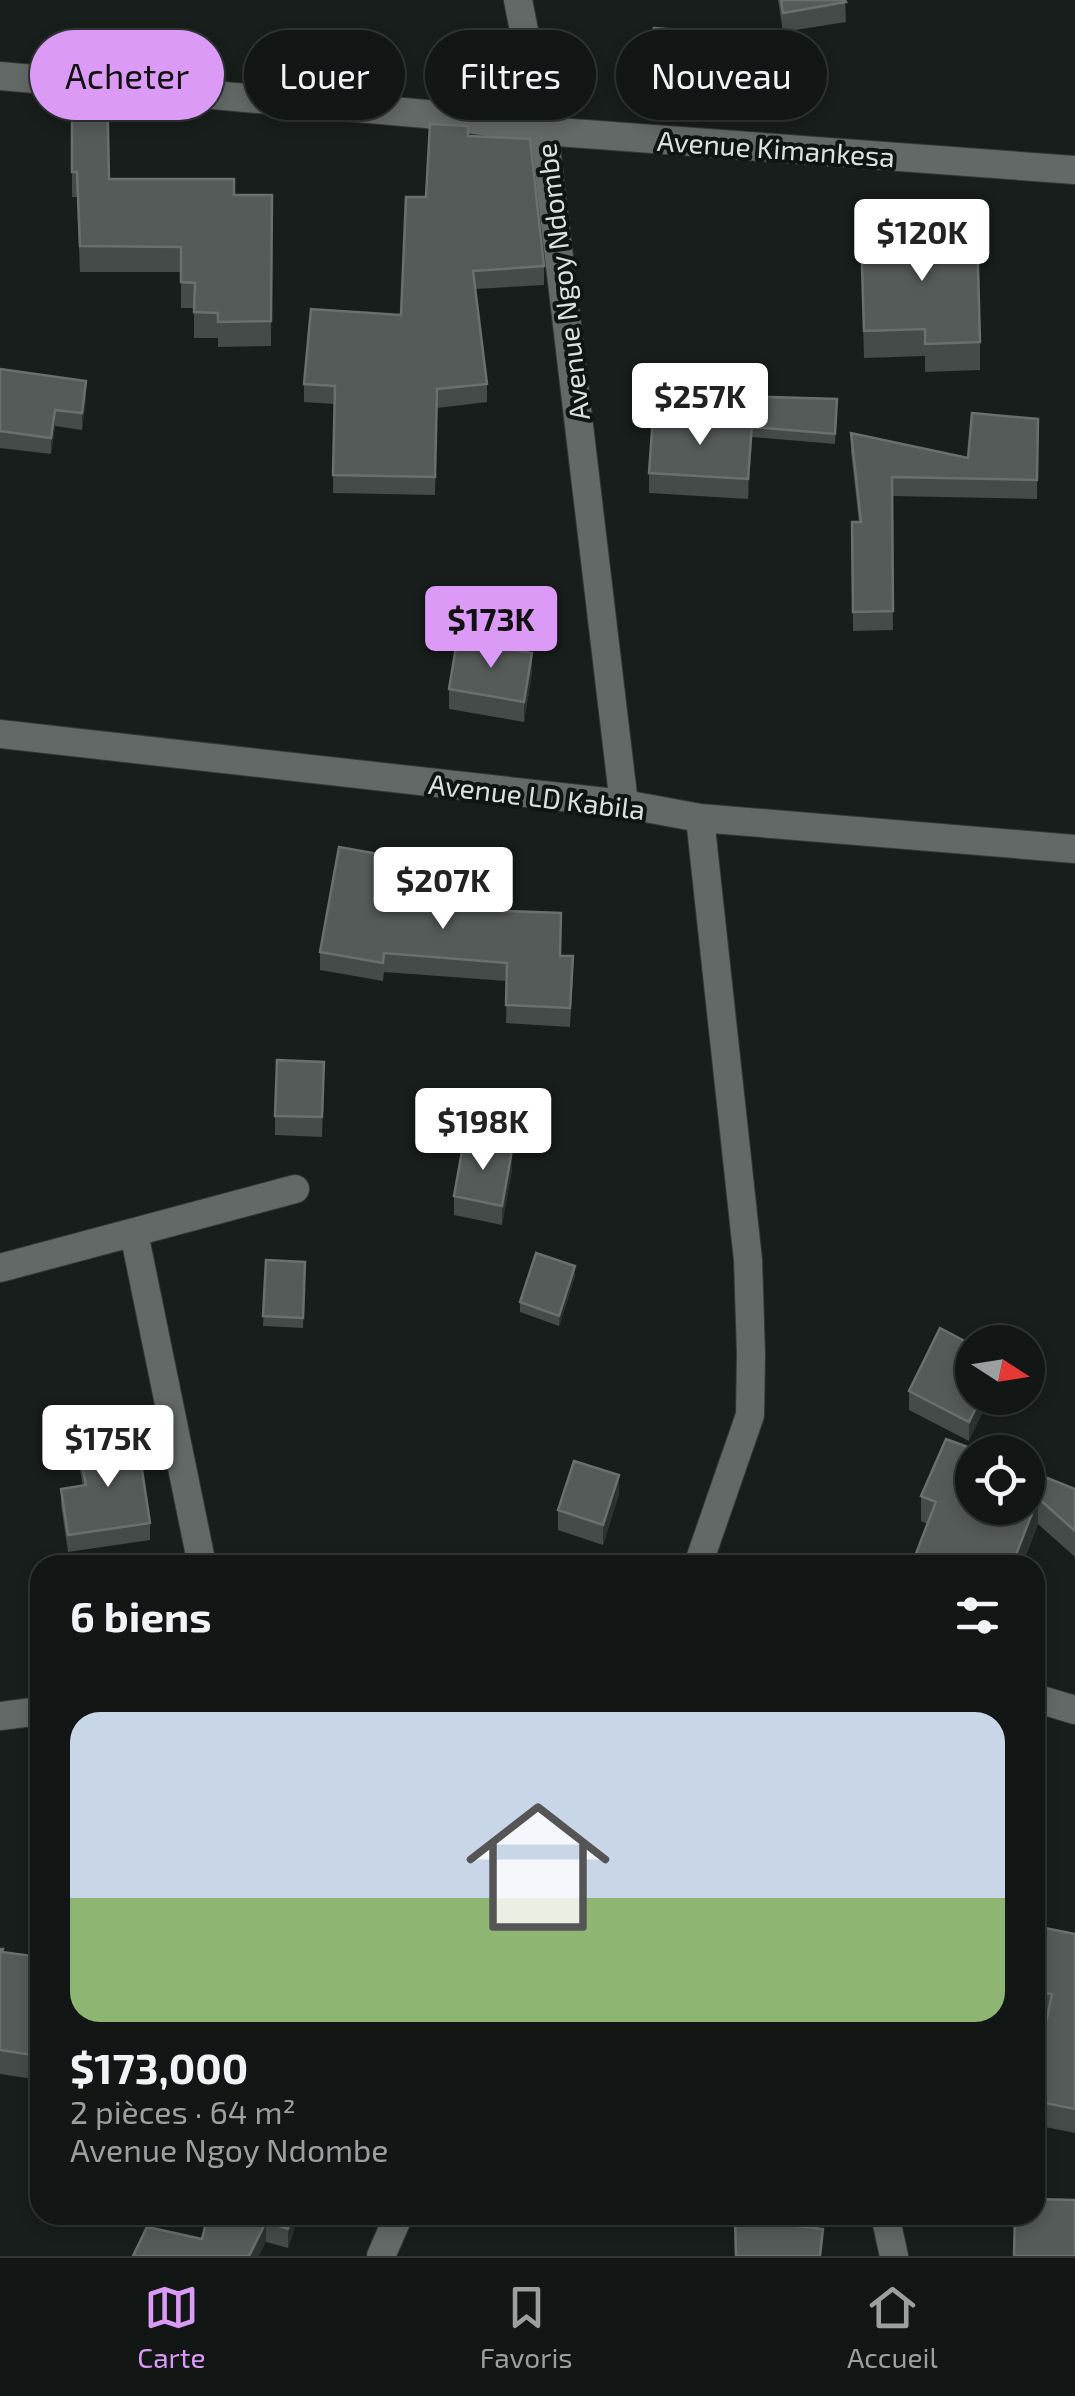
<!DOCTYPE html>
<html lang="fr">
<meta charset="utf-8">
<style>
:root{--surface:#121614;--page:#1f2322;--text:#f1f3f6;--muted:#9c9fa0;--line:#313534;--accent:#da9af6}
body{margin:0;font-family:"Exo 2",sans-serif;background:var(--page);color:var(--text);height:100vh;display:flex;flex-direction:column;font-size:38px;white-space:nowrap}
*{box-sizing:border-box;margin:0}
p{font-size:32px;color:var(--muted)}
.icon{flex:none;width:55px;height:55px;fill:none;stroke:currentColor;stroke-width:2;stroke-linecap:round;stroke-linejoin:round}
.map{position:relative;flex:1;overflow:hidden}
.details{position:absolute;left:30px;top:1555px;width:1015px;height:670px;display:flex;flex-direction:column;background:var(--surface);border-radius:30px;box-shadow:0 5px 15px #0003,0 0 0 2px var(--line)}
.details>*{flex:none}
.guide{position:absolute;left:30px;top:30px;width:1015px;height:90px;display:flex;gap:20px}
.needle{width:65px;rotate:102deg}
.controls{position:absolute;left:955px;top:1325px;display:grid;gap:20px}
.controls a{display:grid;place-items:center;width:90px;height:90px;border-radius:50%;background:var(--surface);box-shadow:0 5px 15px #0003,0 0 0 2px var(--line);font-size:50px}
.price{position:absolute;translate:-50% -85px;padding:0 22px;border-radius:10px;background:#fff;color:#222;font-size:32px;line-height:65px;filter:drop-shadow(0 2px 5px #0008)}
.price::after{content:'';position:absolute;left:50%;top:60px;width:30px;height:22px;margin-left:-15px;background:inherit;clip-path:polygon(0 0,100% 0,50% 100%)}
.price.current{background:var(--accent);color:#111}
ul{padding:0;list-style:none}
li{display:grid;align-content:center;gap:20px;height:530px;padding:0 40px}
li+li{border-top:2px solid var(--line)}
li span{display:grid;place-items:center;height:310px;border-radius:30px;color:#555}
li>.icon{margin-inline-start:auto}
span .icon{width:180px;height:180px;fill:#fffc;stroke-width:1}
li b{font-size:42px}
h2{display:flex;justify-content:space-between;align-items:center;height:120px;padding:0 40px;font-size:42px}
.pill{padding:0 35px;border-radius:45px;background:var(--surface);box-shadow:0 5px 15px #0003,0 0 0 2px var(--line);font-size:35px;line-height:90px}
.pill.current{background:var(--accent);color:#111}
.tab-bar{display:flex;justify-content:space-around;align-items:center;height:140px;border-top:2px solid var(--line);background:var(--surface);font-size:28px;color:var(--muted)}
.tab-bar a{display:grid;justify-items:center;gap:5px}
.tab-bar .current{color:var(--accent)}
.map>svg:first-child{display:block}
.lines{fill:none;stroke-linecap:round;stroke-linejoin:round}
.minor-casing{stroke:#343836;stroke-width:30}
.minor{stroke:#636966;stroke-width:28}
.wall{fill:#444b48}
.shaded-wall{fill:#2c322f}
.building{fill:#555b58;stroke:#6a706d;stroke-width:2.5}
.labels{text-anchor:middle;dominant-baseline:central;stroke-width:8;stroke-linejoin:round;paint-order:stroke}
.street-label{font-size:28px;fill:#dce0de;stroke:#0f1512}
</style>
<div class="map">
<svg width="1075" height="2256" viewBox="0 0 1075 2256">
<rect width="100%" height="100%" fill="#181e1b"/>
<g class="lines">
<defs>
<path id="minor" d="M 518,0 L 544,131 L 624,804
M 0,76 L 448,116 L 544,131 L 1075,170
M 0,734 L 624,804 L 700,818 L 1075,849
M 134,1233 L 202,1565
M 0,1268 L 295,1189
M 698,1565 L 750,1415 L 751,1354 L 748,1260 L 700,818
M 1035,1698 L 1075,1710
M 0,1716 L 40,1711
M 885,2215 L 894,2256
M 381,2256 L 399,2215"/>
</defs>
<!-- minor casing -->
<use href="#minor" class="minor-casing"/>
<!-- minor -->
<use href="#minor" class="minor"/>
</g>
<!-- wall -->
<path class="wall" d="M 778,0 L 845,0 L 846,22 L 783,32 Z
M 741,54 L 735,119 L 649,112 L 649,93 Z
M 72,90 L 109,179 L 234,195 L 272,195 L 271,346 L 218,347 L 218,338 L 194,338 L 194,308 L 181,308 L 181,272 L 80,272 L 77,197 L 72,197 Z
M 468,136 L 544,266 L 544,285 L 475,289 L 487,384 L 487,402 L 437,408 L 435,495 L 333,493 L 334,404 L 304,402 L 304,384 L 401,315 L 426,197 Z
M 861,233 L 980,342 L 980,370 L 925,372 L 925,356 L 864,358 Z
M 0,369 L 86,397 L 82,430 L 55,426 L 51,454 L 0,448 Z
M 837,409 L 835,444 L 752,437 L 748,499 L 649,493 L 649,473 L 733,423 Z
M 1038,419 L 1037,499 L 892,496 L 893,630 L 853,631 L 852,522 L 859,522 L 851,452 L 851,433 L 968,458 Z
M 532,673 L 524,722 L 449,709 L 449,689 Z
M 401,876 L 396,907 L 560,956 L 573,975 L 570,1027 L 506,1023 L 507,981 L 384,972 L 383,981 L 320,970 L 320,952 Z
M 324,1062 L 322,1137 L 275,1135 L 275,1116 Z
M 512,1169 L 502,1225 L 454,1215 L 454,1196 Z
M 266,1260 L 305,1262 L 303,1328 L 263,1326 Z
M 575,1276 L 559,1326 L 520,1312 L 520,1302 Z
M 972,1345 L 969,1441 L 909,1410 L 909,1391 Z
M 79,1450 L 150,1523 L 150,1540 L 68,1552 L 61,1505 L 61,1489 L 83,1486 L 79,1466 Z
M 1028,1470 L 1075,1489 L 1075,1557 L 1038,1524 L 1022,1565 L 915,1565 L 915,1556 L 927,1524 L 921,1521 L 921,1496 Z
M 619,1494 L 603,1545 L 558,1530 L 558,1510 Z
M 1035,1926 L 1075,1934 L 1075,2133 L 1035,2125 L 1035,2076 L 1047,2018 L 1035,2016 Z
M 0,1949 L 3,1952 L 40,1957 L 40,2080 L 0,2074 Z
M 208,2215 L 299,2215 L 288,2248 L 266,2242 L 202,2239 Z"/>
<!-- shaded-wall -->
<path class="shaded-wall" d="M 741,35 L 741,54 L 735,119 L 735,100 Z
M 86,381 L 86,397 L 82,430 L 82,413 Z
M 55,410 L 55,426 L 51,454 L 51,438 Z
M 752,424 L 752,443 L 748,499 L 748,479 Z
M 532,653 L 532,673 L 524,722 L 524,702 Z
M 401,858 L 401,876 L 392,925 L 392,907 Z
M 512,1150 L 512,1169 L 502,1225 L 502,1206 Z
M 575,1266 L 575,1276 L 559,1326 L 559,1316 Z
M 981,1398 L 990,1398 L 969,1441 L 969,1422 Z
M 619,1475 L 619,1494 L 603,1545 L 603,1525 Z
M 1038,1498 L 1038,1524 L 1022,1565 L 1012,1565 Z
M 292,2215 L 299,2215 L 288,2248 L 288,2229 Z
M 266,2222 L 266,2242 L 259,2256 L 249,2256 Z"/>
<!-- building -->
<path class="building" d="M 781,0 L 845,0 L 846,2 L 783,13 Z
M 654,28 L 741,35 L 735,100 L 649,93 Z
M 107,83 L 109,179 L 234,179 L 234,195 L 272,195 L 271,321 L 218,322 L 218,313 L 194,312 L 195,283 L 181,282 L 181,247 L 80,246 L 77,172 L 72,172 L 72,90 Z
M 430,124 L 468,126 L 468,136 L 530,139 L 544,266 L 473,271 L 487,384 L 437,389 L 435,477 L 333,475 L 335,386 L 304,384 L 311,309 L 401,315 L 406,197 L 426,197 Z
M 977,230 L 980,342 L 925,344 L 925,329 L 864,331 L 861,233 Z
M 0,369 L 86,381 L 82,413 L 55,410 L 51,438 L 0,431 Z
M 734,396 L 837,399 L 835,434 L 752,427 L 752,424 L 733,423 Z
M 972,413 L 1038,419 L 1037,480 L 892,477 L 893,611 L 853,612 L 852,522 L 861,522 L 851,433 L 968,458 Z
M 653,417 L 752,424 L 748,479 L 649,473 Z
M 457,641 L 532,653 L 524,702 L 449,689 Z
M 339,847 L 401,858 L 392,907 L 561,913 L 560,956 L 573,956 L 570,1008 L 506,1005 L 507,963 L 384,953 L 383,963 L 320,952 Z
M 277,1060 L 324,1062 L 322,1117 L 275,1116 Z
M 464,1140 L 512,1150 L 502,1206 L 454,1196 Z
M 536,1253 L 575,1266 L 559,1316 L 520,1302 Z
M 266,1260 L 305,1262 L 303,1318 L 263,1316 Z
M 940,1328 L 972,1345 L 972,1398 L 981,1398 L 969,1422 L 909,1391 Z
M 137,1437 L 150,1523 L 68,1535 L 61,1489 L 86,1485 L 79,1450 Z
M 946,1439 L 981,1452 L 972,1452 L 972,1508 L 1028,1508 L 1028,1470 L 1075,1489 L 1075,1531 L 1038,1498 L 1012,1565 L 938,1565 L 915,1556 L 936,1502 L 921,1496 Z
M 574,1461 L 619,1475 L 603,1525 L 558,1510 Z
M 1035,1926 L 1075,1934 L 1075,2109 L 1035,2101 L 1035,2076 L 1052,1994 L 1035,1992 Z
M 0,1949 L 3,1949 L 2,1952 L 40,1957 L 40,2056 L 0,2050 Z
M 1035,2199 L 1075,2200 L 1075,2256 L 1014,2256 L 1015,2215 L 1035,2215 Z
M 208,2215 L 292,2215 L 288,2229 L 266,2222 L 249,2256 L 133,2256 L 147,2227 L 202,2239 Z
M 735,2219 L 823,2229 L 820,2256 L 736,2256 Z"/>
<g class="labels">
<!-- street labels -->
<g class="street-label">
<text transform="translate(776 148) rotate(4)">Avenue Kimankesa</text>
<text transform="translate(562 282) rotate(-97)">Avenue Ngoy Ndombe</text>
<text transform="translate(537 796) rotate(7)">Avenue LD Kabila</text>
</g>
</g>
</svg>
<div class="controls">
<a><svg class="needle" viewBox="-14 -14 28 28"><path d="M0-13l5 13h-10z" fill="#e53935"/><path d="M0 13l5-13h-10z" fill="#9c9fa0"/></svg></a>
<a><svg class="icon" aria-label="locate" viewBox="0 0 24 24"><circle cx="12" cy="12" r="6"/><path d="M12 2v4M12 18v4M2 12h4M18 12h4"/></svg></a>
</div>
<b class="price" style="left:922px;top:284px">$120K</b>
<b class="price" style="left:700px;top:448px">$257K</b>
<b class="price current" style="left:491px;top:671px">$173K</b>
<b class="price" style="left:443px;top:932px">$207K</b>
<b class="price" style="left:483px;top:1173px">$198K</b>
<b class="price" style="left:108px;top:1490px">$175K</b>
<div class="guide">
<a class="pill current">Acheter</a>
<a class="pill">Louer</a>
<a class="pill">Filtres</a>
<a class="pill">Nouveau</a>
</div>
<section class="details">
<h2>6 biens<svg class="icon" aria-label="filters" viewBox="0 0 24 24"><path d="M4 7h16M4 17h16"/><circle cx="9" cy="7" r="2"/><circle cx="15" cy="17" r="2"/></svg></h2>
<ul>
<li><span style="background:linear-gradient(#c9d6e8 60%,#8fb573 0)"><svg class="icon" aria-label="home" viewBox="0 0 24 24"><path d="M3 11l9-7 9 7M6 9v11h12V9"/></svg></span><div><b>$173,000</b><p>2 pièces · 64 m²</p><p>Avenue Ngoy Ndombe</p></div></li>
</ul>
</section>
</div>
<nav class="tab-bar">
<a class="current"><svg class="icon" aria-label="map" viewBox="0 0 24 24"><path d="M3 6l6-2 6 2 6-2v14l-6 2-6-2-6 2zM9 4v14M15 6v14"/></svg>Carte</a>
<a><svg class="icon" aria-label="saved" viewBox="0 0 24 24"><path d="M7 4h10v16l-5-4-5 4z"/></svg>Favoris</a>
<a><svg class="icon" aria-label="home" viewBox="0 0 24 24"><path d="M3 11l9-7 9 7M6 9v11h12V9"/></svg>Accueil</a>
</nav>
